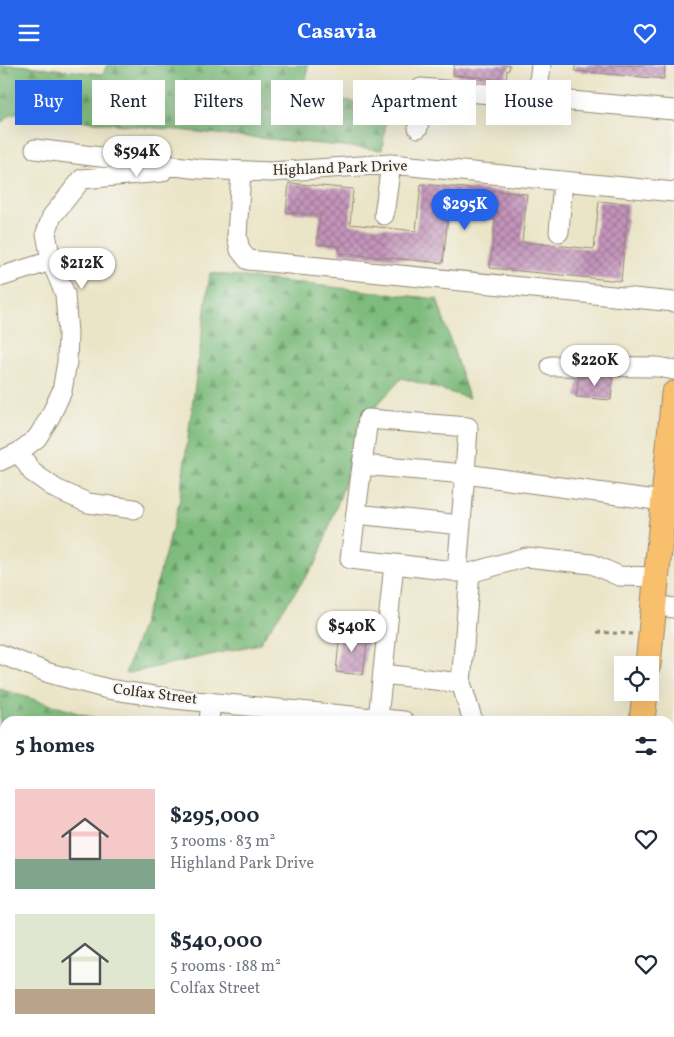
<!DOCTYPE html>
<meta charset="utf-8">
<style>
:root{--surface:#fff;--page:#f6f6f7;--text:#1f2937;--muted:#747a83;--accent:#2563eb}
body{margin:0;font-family:Vollkorn,serif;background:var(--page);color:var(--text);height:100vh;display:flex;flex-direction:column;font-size:19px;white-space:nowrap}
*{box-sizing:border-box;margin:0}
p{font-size:16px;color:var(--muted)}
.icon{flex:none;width:28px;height:28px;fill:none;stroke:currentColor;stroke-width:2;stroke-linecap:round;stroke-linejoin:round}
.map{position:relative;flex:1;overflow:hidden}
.panel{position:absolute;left:0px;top:651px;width:675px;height:321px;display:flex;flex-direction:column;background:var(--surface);border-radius:15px 15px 0 0;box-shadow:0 5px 20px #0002}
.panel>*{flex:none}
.hud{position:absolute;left:15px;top:15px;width:645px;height:45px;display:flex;gap:10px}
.fabs{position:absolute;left:614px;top:591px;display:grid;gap:10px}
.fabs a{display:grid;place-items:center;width:45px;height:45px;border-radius:0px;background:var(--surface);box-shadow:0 5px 20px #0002;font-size:25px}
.price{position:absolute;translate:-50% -42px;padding:0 11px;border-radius:18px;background:#fff;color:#222;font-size:16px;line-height:32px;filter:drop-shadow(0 1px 2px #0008)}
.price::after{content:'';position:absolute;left:50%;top:30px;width:15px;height:11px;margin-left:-8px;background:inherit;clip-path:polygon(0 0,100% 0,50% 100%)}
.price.current{background:var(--accent);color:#fff}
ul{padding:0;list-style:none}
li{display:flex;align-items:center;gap:15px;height:125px;padding:0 15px}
li span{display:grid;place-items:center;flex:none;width:140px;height:100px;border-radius:0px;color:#555}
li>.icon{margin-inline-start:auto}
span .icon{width:60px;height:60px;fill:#fffc;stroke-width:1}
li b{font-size:21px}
h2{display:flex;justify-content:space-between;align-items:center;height:60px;padding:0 15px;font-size:21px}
.tag{padding:0 18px;border-radius:0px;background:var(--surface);box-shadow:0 5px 20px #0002;font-size:18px;line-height:45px}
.tag.current{background:var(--accent);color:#fff}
header{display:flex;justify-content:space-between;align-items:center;height:65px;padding:0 15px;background:var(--accent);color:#fff;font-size:22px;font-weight:700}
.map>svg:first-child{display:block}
.forest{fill:url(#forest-firs);stroke:#5c734e}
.building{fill:url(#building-cross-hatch)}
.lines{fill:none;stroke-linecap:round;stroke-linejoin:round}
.minor-casing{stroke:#938873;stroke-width:21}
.major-casing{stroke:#938873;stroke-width:27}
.path{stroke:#938873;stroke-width:3;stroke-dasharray:4 4;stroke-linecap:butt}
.minor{stroke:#fff;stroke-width:19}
.major{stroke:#f8bf6c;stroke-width:25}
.labels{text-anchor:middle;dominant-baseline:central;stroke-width:4;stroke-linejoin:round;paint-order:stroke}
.street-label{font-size:15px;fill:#3b2a1e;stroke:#f6f6f2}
</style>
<header><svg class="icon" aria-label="menu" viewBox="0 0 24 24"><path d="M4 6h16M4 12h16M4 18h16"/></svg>Casavia<svg class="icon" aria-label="heart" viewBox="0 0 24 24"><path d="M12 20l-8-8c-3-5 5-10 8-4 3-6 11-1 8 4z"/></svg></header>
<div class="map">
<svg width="674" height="972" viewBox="0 0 674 972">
<defs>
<pattern id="forest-firs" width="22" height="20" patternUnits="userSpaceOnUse" patternTransform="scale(1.25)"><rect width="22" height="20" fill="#7ebc7d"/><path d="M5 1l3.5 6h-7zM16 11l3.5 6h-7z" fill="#689966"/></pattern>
<pattern id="building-cross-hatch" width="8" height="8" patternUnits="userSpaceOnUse" patternTransform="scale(1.25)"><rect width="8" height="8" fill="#c394bb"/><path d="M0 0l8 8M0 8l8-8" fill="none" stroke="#a07997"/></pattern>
</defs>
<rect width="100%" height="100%" fill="#f6f6f2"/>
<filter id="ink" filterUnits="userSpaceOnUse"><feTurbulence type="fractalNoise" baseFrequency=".02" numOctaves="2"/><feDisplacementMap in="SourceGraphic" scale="10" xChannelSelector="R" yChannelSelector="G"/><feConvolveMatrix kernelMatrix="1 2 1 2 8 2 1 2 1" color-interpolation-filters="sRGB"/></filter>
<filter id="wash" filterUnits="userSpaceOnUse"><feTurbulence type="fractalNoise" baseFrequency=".0096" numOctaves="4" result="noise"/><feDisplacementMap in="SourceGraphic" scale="20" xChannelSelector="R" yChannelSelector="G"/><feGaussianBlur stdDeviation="1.12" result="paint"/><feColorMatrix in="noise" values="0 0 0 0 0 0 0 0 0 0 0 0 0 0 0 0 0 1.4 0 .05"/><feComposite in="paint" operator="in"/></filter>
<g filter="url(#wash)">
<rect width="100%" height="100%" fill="#ebe5c8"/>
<!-- forest -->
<path class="forest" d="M 0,0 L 17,0 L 103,9 L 107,0 L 308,0 L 305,27 L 388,44 L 382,85 L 12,49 L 0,59 Z
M 210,208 L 437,234 L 469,333 L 402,313 L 358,361 L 345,418 L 317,496 L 259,579 L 125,609 L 158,514 L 179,439 Z
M 0,624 L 104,656 L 5,656 L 5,750 L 0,755 Z"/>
<g id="blocks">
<!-- building -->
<path class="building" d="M 454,0 L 510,0 L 509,5 L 507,5 L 506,15 L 453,10 Z
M 575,0 L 665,0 L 664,14 L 575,6 Z
M 289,118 L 353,124 L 350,159 L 416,166 L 421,119 L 527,129 L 522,177 L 594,184 L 599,136 L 628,139 L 621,216 L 490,203 L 495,155 L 448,151 L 443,198 L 339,188 L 339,181 L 317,179 L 320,150 L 286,147 Z
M 579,309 L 613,313 L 611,335 L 576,332 Z
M 340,567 L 368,570 L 363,610 L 336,607 Z"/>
</g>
</g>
<g filter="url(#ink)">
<use href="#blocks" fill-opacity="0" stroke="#938873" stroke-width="1"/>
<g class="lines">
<defs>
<path id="minor" d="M 537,33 L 541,0
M 418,63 L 421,23 L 674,45
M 35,84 L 200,104 L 271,107 L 391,99 L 674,127
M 241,106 L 237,171 L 240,185 L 248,195 L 674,237
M 384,150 L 391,99
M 559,167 L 563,116
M 0,212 L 51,196
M 551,301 L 658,302 L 674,305
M 19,387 L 32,407 L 56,424 L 88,438 L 134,444
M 0,396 L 19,387 L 37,373 L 50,352 L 62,326 L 67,297 L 68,269 L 65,229 L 51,196 L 46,168 L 52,151 L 82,114 L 162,107
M 362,400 L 465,409 L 457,507
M 356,449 L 461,460
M 394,499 L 470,508 L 526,492 L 592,499 L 619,511 L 656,512
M 470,508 L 461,618 L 473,656
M 653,540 L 674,543
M 0,589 L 49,608 L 108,624 L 174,634 L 404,656
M 383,609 L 461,618
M 378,654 L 394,499 L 350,494 L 368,354 L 468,362 L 465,409 L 663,436
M 209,656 L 211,637
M 670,730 L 674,731
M 670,757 L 674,758
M 0,826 L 5,827
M 670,862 L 674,861
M 441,968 L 468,970 L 470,972
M 379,972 L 380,968"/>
<path id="major" d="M 648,600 L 674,329
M 642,656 L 645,628
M 611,972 L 612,968"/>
</defs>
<!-- minor casing -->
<use href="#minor" class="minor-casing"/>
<!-- major casing -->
<use href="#major" class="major-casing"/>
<!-- path -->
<path class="path" d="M 597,567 L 632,569"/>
<!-- minor -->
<use href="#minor" class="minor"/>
<!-- major -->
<use href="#major" class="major"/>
</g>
</g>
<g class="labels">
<!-- street labels -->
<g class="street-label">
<text transform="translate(340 104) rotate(-2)">Highland Park Drive</text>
<text transform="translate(155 630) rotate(7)">Colfax Street</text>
</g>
</g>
</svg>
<div class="fabs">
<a><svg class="icon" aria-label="locate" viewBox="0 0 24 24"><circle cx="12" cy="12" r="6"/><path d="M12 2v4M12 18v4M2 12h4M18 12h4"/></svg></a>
</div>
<b class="price" style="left:137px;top:113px">$594K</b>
<b class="price current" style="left:465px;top:166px">$295K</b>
<b class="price" style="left:82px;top:225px">$212K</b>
<b class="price" style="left:595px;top:322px">$220K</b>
<b class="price" style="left:352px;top:588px">$540K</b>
<div class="hud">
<a class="tag current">Buy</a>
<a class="tag">Rent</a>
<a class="tag">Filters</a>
<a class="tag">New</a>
<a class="tag">Apartment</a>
<a class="tag">House</a>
</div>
<section class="panel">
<h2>5 homes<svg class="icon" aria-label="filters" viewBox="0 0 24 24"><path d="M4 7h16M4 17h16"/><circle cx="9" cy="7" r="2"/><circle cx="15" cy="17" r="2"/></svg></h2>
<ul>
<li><span style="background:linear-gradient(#f6c9c9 70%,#7fa58c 0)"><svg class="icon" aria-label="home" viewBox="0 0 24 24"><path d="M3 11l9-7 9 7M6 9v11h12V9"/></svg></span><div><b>$295,000</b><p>3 rooms · 83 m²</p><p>Highland Park Drive</p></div><svg class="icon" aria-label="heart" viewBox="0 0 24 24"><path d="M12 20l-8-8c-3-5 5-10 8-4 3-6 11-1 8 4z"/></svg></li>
<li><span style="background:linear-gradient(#dfe7d0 75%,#b9a48a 0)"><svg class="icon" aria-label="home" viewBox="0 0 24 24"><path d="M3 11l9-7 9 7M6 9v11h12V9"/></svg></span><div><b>$540,000</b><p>5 rooms · 188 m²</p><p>Colfax Street</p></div><svg class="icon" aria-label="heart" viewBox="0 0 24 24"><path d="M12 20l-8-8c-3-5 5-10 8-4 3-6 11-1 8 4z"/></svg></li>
</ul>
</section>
</div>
